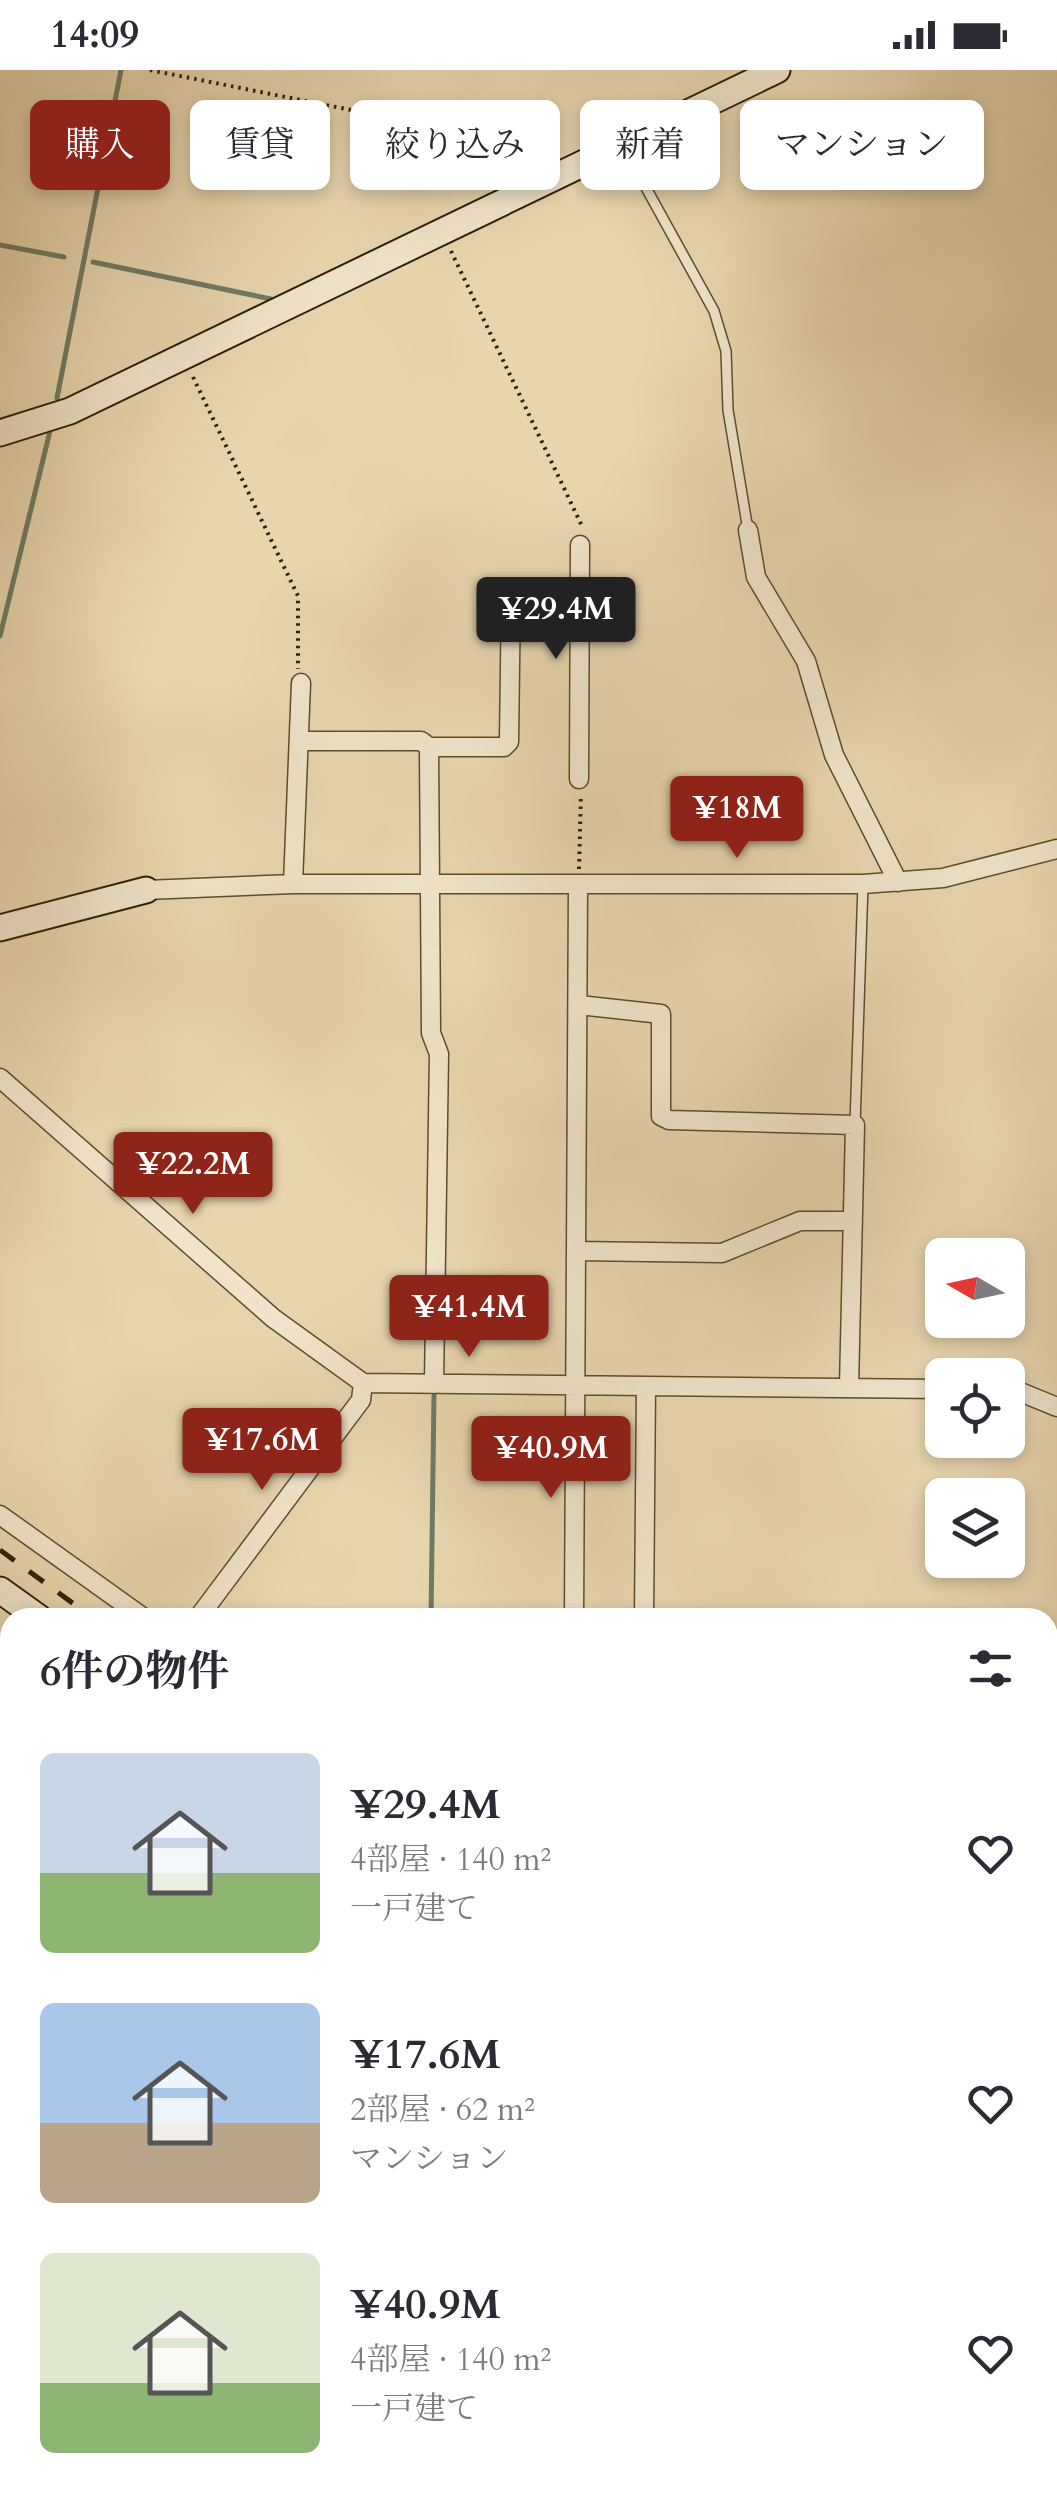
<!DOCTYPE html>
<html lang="ja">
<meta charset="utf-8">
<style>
:root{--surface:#fff;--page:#f2f2f3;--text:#2b2b33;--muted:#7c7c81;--accent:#8f2418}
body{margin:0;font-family:Cardo,"Noto Serif JP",serif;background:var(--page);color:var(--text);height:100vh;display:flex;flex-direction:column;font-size:38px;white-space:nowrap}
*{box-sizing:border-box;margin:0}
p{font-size:32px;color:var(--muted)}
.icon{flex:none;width:55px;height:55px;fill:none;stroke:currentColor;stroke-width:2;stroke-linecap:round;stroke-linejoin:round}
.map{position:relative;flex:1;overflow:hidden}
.details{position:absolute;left:0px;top:1538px;width:1058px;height:892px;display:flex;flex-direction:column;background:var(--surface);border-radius:30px 30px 0 0;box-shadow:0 5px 15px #0003}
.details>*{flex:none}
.top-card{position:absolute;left:30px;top:30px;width:998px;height:90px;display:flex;gap:20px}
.needle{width:65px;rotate:279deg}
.controls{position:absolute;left:925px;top:1168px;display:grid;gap:20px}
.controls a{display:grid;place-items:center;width:100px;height:100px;border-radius:15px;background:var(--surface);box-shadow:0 5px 15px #0003;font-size:50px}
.price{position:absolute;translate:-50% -85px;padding:0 22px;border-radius:10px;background:var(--accent);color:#fff;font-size:32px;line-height:65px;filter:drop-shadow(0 2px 5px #0008)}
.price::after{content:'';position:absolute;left:50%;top:60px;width:30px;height:22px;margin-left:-15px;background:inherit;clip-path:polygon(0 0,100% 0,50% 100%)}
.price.active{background:#222;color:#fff}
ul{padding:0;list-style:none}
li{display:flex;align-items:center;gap:30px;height:250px;padding:0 40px}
li span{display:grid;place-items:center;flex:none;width:280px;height:200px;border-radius:15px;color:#555}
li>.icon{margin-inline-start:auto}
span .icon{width:120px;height:120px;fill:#fffc;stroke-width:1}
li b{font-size:42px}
h2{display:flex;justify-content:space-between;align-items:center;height:120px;padding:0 40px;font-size:42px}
.chip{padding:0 35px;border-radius:15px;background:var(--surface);box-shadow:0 5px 15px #0003;font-size:35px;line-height:90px}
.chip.active{background:var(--accent);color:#fff}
.status{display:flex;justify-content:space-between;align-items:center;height:70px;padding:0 50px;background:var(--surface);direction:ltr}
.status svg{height:28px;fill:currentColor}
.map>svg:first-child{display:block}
.park{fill:#b6bd8a;stroke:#746e47;stroke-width:2.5}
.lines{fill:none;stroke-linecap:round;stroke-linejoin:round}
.stream{stroke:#6f7b65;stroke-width:5}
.lane-casing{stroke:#5f4c2e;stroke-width:12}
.street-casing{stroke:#5f4c2e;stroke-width:21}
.secondary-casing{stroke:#311e04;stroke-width:29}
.path{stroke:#311e04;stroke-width:4;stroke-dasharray:2.5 5;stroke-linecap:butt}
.lane{stroke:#f0e4ca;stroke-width:9}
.street{stroke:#f0e4ca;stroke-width:18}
.secondary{stroke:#f0e4ca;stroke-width:25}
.rail{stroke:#311e04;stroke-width:5;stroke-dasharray:18 18;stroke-linecap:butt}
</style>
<div class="status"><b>14:09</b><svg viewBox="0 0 49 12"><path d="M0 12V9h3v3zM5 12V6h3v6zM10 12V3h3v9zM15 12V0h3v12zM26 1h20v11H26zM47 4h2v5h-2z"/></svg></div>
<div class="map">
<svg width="1057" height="2429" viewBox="0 0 1057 2429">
<rect width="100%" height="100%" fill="#e8d5ae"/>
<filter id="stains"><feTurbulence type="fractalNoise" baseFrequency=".002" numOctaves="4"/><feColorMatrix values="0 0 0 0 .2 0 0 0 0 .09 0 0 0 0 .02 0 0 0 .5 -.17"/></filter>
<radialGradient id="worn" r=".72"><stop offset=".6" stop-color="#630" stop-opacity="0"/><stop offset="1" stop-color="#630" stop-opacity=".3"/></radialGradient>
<!-- park -->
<path class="park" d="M 69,2420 L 228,2420 L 241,2429 L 62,2429 Z"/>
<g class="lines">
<!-- stream -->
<path class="stream" d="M 0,175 L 64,187
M 93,192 L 271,229
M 57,328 L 121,0
M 0,566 L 50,361
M 431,1548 L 434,1325
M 1048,1943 L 1057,1946"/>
<defs>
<path id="lane" d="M 623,76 L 714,241 L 726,281 L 728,340 L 748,460
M 855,1055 L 863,814
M 0,2233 L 10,2242"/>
<path id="street" d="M 748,460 L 756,507 L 806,591 L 834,685 L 898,812
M 300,671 L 421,671 L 429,677 L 431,963 L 439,984 L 434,1314
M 429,677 L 504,677 L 509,672 L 511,521 L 580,517
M 579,709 L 580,475
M 293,814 L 301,613
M 146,820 L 293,814 L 863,814 L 943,808 L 1057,779
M 579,935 L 661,944 L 661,1046 L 669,1050 L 855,1055 L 849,1317
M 0,1008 L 273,1248 L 363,1313 L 942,1319
M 576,1181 L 722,1183 L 800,1151 L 853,1151
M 1008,1317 L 1057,1337
M 0,1445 L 144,1548
M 198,1548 L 361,1330 L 363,1313
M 574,1548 L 578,816
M 644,1548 L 646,1316
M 0,1608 L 10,1598
M 1048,1661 L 1057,1661
M 0,1972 L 10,1981
M 0,2215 L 10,2208
M 1048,2276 L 1057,2283
M 730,2420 L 750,2429
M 444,2429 L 448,2420"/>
<path id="secondary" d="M 0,363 L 70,341 L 777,0
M 0,858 L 146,820
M 0,1520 L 39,1548"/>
</defs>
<!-- lane casing -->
<use href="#lane" class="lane-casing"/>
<!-- street casing -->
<use href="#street" class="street-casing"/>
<!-- secondary casing -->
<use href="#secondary" class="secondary-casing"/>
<!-- path -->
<path class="path" d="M 150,0 L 557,81
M 451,181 L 582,456
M 193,307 L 298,526 L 298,599
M 579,799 L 581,724
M 0,2010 L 10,2004
M 241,2420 L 255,2429"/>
<!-- lane -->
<use href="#lane" class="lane"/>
<!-- street -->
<use href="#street" class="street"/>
<!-- secondary -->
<use href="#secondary" class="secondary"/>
<!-- rail -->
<path class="rail" d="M 0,1480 L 93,1548
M 1048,2247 L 1057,2254"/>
</g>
<rect width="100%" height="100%" filter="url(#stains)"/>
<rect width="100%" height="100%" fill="url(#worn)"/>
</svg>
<div class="controls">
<a><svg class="needle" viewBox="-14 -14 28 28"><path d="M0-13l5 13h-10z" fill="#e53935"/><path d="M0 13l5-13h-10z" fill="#7c7c81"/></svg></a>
<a><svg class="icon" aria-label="locate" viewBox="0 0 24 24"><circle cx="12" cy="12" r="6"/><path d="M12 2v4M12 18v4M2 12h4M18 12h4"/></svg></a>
<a><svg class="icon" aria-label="layers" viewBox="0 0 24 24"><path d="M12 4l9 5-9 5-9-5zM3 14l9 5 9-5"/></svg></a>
</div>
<b class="price active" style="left:556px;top:592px">¥29.4M</b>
<b class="price" style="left:737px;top:791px">¥18M</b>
<b class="price" style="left:193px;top:1147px">¥22.2M</b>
<b class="price" style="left:469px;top:1290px">¥41.4M</b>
<b class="price" style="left:262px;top:1423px">¥17.6M</b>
<b class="price" style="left:551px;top:1431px">¥40.9M</b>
<div class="top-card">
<a class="chip active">購入</a>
<a class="chip">賃貸</a>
<a class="chip">絞り込み</a>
<a class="chip">新着</a>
<a class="chip">マンション</a>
</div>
<section class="details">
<h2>6件の物件<svg class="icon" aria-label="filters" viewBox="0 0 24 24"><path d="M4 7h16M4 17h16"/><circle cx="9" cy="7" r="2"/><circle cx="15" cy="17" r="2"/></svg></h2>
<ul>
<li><span style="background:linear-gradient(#c9d6e8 60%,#8fb573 0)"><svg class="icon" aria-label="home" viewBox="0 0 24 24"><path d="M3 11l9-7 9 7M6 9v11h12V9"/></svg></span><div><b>¥29.4M</b><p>4部屋 · 140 m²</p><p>一戸建て</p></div><svg class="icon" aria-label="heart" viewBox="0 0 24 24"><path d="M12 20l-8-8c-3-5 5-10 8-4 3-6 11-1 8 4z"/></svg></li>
<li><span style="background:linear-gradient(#a9c7e8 60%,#b9a48a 0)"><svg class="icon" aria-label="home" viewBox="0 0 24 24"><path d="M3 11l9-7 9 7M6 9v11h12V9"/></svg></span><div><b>¥17.6M</b><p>2部屋 · 62 m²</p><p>マンション</p></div><svg class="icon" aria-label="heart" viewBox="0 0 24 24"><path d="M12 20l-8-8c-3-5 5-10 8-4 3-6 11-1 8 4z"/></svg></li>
<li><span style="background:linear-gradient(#dfe7d0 65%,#8fb573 0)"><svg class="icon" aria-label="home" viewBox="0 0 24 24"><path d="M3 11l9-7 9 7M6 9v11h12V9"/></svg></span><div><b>¥40.9M</b><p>4部屋 · 140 m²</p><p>一戸建て</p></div><svg class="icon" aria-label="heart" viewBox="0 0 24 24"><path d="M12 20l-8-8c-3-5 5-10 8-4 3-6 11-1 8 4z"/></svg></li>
</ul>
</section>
</div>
